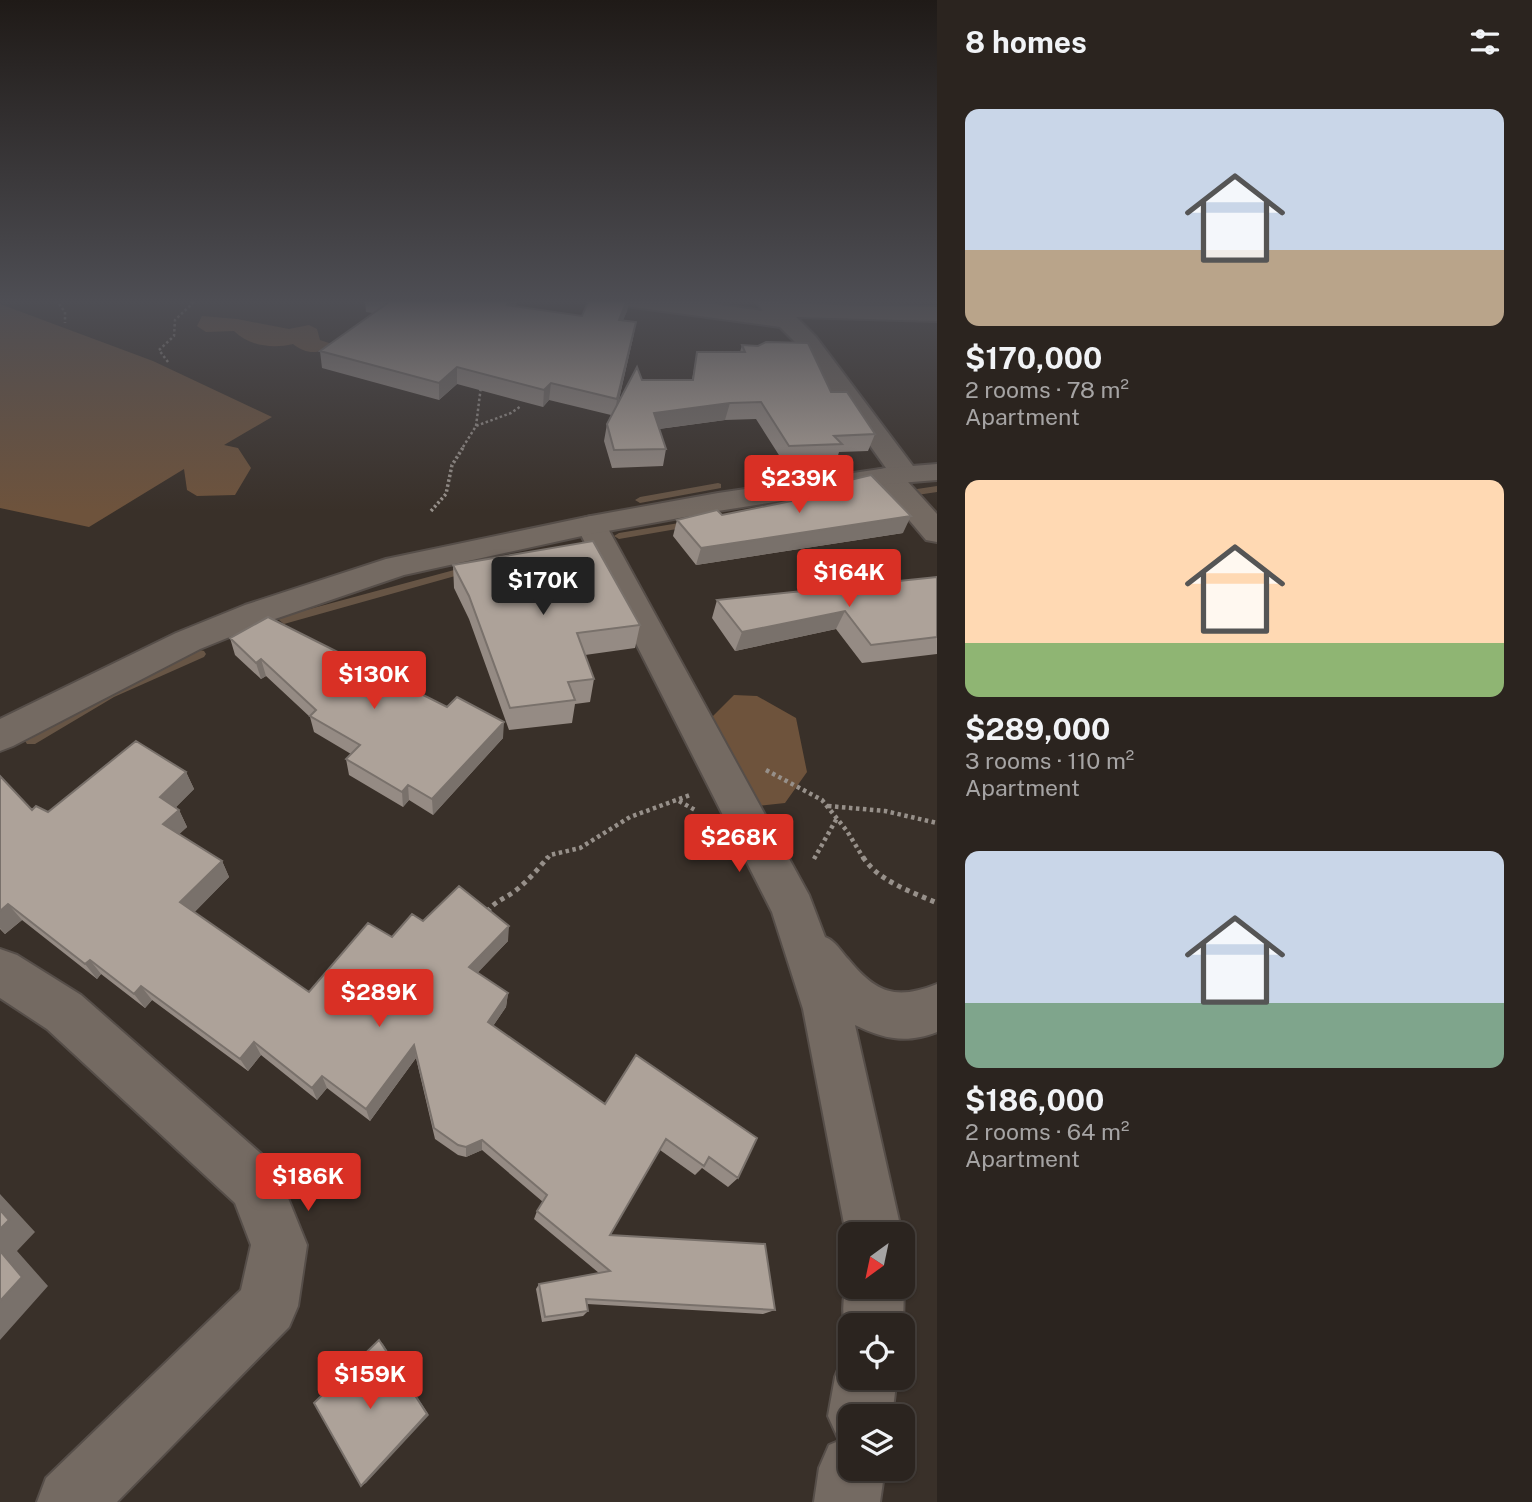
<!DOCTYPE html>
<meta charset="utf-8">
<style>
:root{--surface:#2b241f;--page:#332c28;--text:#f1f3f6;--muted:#a6a4a4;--line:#47413d;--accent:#d93025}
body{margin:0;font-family:"Public Sans",sans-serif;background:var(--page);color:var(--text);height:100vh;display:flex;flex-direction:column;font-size:26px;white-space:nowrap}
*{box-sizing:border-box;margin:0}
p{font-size:23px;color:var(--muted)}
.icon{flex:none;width:38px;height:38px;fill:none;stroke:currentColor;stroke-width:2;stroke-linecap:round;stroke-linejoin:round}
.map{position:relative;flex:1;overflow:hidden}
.details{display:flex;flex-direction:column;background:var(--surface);width:595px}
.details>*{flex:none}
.needle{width:46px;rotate:213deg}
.fabs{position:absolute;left:838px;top:1222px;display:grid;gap:14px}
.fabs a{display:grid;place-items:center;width:77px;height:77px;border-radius:14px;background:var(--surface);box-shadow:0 2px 5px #0004,0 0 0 2px var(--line);font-size:35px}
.price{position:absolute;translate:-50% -60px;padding:0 16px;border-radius:7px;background:var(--accent);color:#fff;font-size:23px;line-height:46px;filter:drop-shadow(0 2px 4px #0008)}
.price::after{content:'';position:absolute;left:50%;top:42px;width:21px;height:16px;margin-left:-10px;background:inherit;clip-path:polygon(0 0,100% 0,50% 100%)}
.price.current{background:#222;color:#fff}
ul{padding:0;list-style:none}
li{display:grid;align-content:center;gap:14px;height:371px;padding:0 28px}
li span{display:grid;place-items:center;height:217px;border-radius:14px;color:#555}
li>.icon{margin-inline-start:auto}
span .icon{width:126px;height:126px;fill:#fffc;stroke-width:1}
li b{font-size:30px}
h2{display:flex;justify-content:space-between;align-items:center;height:84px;padding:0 28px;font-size:30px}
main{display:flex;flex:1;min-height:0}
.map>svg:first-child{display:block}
.green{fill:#6e533c}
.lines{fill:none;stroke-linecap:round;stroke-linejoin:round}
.stream{fill:#675545;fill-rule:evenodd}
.minor-casing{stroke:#564e49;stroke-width:4}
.tertiary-casing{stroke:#564e49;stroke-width:4}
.path-far3{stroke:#97908a;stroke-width:2.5;stroke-dasharray:2.5 2.5;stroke-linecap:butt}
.path-far2{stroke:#97908a;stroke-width:3.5;stroke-dasharray:2.5 2.5;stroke-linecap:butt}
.path-far1{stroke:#97908a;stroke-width:4.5;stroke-dasharray:3.5 3.5;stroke-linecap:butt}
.path{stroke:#97908a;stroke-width:5;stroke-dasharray:4.5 4.5;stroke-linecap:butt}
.minor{fill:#746a62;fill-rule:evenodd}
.tertiary{fill:#746a62;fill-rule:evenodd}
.wall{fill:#958b84}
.shaded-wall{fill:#79716b}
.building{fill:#ada299;stroke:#79716b;stroke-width:2}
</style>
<main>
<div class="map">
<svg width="937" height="1502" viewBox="0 0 937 1502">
<rect width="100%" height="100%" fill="#393029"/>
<!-- green -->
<path class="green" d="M 0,304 L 153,361 L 272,417 L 224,445 L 238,448 L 251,468 L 235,495 L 197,496 L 187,490 L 184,469 L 89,527 L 0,508 Z
M 202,316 L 237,319 L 289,329 L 309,325 L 317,329 L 320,340 L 335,345 C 319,354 307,355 293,344 C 272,349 249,346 234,331 L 206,332 L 197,326 Z
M 734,695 L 757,696 L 796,718 L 807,772 L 785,803 L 757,806 L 710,719 Z"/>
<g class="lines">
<!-- stream -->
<path class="stream" d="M 825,467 L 829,470 L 828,472 L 750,486 L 745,483 L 750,480 Z
M 718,483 L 721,484 L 721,488 L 640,503 L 635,500 L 640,497 Z
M 937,486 L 937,492 L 917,495 L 912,492 L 917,489 Z
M 691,521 L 696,524 L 694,526 L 619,539 L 614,536 L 619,533 Z
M 469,566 L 473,567 L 473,571 L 284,624 L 279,620 L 280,617 Z
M 200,650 L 204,651 L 206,654 L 204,657 L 114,697 L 35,744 L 27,744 L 25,741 L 27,738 L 106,691 Z"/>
<defs>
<path id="minor" d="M 622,300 L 684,300 L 763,311 L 755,300 L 779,300 L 782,304 L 937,307 L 937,321 L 796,317 L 816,337 L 919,474 L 915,480 L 908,482 L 937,514 L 937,542 L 926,540 L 877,482 L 873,476 L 877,470 L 886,468 L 800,347 L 780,327 L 633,307 L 625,305 Z
M 591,516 L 602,519 L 606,525 L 809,895 L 825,937 C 836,941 841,952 849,960 C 877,994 897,1000 937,984 L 937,1032 C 907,1044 883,1039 855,1025 L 902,1234 L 850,1234 L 850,1245 L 846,1234 L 803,1009 L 772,912 L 576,525 L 580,519 Z
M 0,949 L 17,955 L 81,995 L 275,1166 L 307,1245 L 298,1306 L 289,1327 L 117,1502 L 37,1502 L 46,1478 L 241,1290 L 251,1245 L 235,1203 L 47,1029 L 0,998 Z
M 850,1275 L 850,1286 L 903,1286 L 903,1283 L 904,1286 L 903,1325 L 850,1325 L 850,1343 C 841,1321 841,1297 850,1275 Z
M 850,1352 L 850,1377 L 897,1377 L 892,1416 L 850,1416 L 850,1468 L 885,1468 L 880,1502 L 814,1502 L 819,1468 L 829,1445 L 841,1440 L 838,1438 L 828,1416 L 835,1377 L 844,1355 Z"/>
<path id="tertiary" d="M 937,464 L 937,480 L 887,484 L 718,511 L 591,534 L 404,575 L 269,621 L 200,649 L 13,746 L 0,751 L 0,719 L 176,633 L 245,605 L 386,559 L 591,516 L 718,493 L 887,468 Z"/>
</defs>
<!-- minor casing -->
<use href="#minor" class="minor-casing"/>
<!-- tertiary casing -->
<use href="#tertiary" class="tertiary-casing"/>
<!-- path-far3 -->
<path class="path-far3" d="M 56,300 L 65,312 L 65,323
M 168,362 L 159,350 L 174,336 L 175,320 L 196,300
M 476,426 L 481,386
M 463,447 L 476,426 L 511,413 L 521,406"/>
<!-- path-far2 -->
<path class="path-far2" d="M 431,511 L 446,494 L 452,465 L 464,446"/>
<!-- path-far1 -->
<path class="path-far1" d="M 766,770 L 822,800 L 847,831 L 864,859
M 679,801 L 695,810
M 828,806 L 885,811 L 937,823
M 547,859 L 550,855 L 580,848 L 630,817 L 690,795
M 814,859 L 837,818"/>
<!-- path -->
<path class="path" d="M 863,857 C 878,881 912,892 937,903
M 487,912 C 495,901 504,899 515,891 C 528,881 538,869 548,857"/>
<!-- minor -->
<use href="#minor" class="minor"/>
<!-- tertiary -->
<use href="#tertiary" class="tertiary"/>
</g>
<!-- wall -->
<path class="wall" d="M 365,300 L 519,300 L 515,306 L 582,316 L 589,300 L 629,300 L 627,311 L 623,320 L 636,322 L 633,338 L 618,404 L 642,380 L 692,380 L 697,352 L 740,352 L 742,345 L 831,392 L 875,434 L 868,451 L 839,452 L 836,462 L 784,463 L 756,419 L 725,420 L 659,429 L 666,449 L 663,466 L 612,468 L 604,441 L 607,424 L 611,415 L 549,400 L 543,407 L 457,384 L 439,400 L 322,368 L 320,351 L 373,313 L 366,312 Z
M 816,488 L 903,533 L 696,565 L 673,536 L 677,520 L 722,515 L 813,497 Z
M 453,565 L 640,625 L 635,648 L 585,655 L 594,679 L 590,702 L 575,704 L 572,723 L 509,730 L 469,619 L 454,588 Z
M 937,577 L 937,654 L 862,663 L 836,629 L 735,651 L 712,618 L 717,600 Z
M 230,638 L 503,738 L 433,815 L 409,800 L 403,807 L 349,775 L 346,759 L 351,754 L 314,732 L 310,717 L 266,676 L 261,679 L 235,655 Z
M 186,772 L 194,789 L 176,807 L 179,810 L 187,827 L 179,834 L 222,861 L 229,877 L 194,912 L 309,992 L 392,937 L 423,921 L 508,941 L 477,973 L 508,993 L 506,1007 L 493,1026 L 605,1104 L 636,1055 L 738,1178 L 728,1187 L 702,1168 L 695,1175 L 660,1150 L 610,1235 L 775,1310 L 763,1314 L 587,1304 L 588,1311 L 583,1316 L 542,1322 L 536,1289 L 539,1284 L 599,1273 L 534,1219 L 537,1211 L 543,1202 L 482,1150 L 466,1157 L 458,1155 L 435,1139 L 416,1058 L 370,1121 L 327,1088 L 317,1100 L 261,1055 L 248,1071 L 152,1000 L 145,1008 L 101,974 L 97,979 L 22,920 L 5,934 L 0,929 L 0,776 L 32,810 L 48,812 Z"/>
<!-- shaded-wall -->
<path class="shaded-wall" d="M 510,300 L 519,300 L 506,322 L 507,305 Z
M 627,300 L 629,300 L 627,311 L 616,337 L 619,320 Z
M 636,322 L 633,338 L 615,416 L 617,399 Z
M 457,367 L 457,384 L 439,400 L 439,383 Z
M 551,383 L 549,400 L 543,407 L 544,390 Z
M 730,403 L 725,420 L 651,430 L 654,413 Z
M 911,516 L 903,533 L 696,565 L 701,548 Z
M 845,611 L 836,629 L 735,651 L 742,632 Z
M 261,659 L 266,676 L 261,679 L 256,663 Z
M 504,722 L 503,738 L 433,815 L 432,799 Z
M 186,772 L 194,789 L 169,814 L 160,797 Z
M 408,785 L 409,800 L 403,807 L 402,792 Z
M 179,810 L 187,827 L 172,841 L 163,824 Z
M 222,861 L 229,877 L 189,918 L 180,902 Z
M 8,904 L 22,920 L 5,934 L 0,928 L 0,911 Z
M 509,926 L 508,941 L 469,982 L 469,967 Z
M 90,960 L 101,974 L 97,979 L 85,964 Z
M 141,986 L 152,1000 L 145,1008 L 134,994 Z
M 508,993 L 506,1007 L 487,1035 L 488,1022 Z
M 254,1042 L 261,1055 L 248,1071 L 240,1059 Z
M 414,1045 L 416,1058 L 370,1121 L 366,1109 Z
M 322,1076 L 327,1088 L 317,1100 L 312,1088 Z
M 482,1140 L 482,1150 L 466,1157 L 466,1147 Z
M 0,1194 L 35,1232 L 17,1251 L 48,1286 L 0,1340 Z
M 379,1340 L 383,1344 L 429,1415 L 366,1483 L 361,1486 Z"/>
<!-- building -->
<path class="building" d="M 392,300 L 510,300 L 507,305 L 582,316 L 589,300 L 627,300 L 619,320 L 636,322 L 617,399 L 551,383 L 544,390 L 457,367 L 439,383 L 320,351 Z
M 766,342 L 808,343 L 831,392 L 847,392 L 875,434 L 834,436 L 842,444 L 789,446 L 761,402 L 730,403 L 654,413 L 666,449 L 614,450 L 607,424 L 637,367 L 642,380 L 693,380 L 697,352 L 745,352 L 742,345 L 758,346 Z
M 871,475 L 911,516 L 701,548 L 677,520 L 717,510 L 722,515 L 821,495 L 816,488 Z
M 593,541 L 640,625 L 577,633 L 594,679 L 568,682 L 575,700 L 510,708 L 469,596 L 453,565 Z
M 937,577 L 937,637 L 871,645 L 845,611 L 742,632 L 717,600 Z
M 268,617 L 447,707 L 457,697 L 504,722 L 432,799 L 408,785 L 402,792 L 346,759 L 360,745 L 310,716 L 316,710 L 261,659 L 256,663 L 230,638 Z
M 136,741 L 186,772 L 160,797 L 179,810 L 163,824 L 222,861 L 180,902 L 309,992 L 368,923 L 392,937 L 412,914 L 423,921 L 459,886 L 509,926 L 469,967 L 508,993 L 488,1022 L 605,1104 L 636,1055 L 757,1138 L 738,1178 L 709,1157 L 704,1166 L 666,1139 L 610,1235 L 765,1244 L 775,1310 L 586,1299 L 588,1311 L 545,1317 L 539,1284 L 610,1271 L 537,1211 L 547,1195 L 482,1140 L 466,1147 L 458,1145 L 434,1128 L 414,1045 L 366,1109 L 322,1076 L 312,1088 L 254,1042 L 240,1059 L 141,986 L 134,994 L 90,960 L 85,964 L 8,904 L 0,911 L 0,776 L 32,810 L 36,806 L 48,812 Z
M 0,1210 L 9,1220 L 0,1229 Z
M 0,1251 L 22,1277 L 0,1301 Z
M 379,1340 L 427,1414 L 361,1486 L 314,1403 Z"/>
<!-- sky -->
<linearGradient id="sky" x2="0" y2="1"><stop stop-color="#1f1a17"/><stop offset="0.59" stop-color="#4e4e54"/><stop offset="1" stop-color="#4e4e54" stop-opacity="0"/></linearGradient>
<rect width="937" height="511" fill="url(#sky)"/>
</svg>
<div class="fabs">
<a><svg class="needle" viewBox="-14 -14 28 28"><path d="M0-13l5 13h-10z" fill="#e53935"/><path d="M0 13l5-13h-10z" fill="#a6a4a4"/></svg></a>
<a><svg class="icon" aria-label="locate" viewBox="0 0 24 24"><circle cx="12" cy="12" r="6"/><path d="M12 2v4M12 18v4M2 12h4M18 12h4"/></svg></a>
<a><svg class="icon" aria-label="layers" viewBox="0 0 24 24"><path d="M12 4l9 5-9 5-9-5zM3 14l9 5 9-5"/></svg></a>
</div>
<b class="price" style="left:799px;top:515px">$239K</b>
<b class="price" style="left:849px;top:609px">$164K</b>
<b class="price current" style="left:543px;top:617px">$170K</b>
<b class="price" style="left:374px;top:711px">$130K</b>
<b class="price" style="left:739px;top:874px">$268K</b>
<b class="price" style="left:379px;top:1029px">$289K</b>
<b class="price" style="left:308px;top:1213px">$186K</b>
<b class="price" style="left:370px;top:1411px">$159K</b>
</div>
<section class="details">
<h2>8 homes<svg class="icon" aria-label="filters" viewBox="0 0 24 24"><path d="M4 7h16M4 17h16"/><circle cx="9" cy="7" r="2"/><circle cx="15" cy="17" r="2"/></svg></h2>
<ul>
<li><span style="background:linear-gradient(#c9d6e8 65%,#b9a48a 0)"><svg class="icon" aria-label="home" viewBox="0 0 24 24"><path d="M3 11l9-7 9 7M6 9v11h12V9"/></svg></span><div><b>$170,000</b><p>2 rooms · 78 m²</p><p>Apartment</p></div></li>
<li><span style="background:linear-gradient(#ffd9b3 75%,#8fb573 0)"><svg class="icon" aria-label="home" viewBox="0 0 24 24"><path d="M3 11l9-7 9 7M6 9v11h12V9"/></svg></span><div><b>$289,000</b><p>3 rooms · 110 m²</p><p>Apartment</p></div></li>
<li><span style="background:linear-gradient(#c9d6e8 70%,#7fa58c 0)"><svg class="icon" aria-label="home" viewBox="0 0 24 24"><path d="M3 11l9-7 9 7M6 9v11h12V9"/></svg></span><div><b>$186,000</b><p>2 rooms · 64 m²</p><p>Apartment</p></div></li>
</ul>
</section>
</main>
